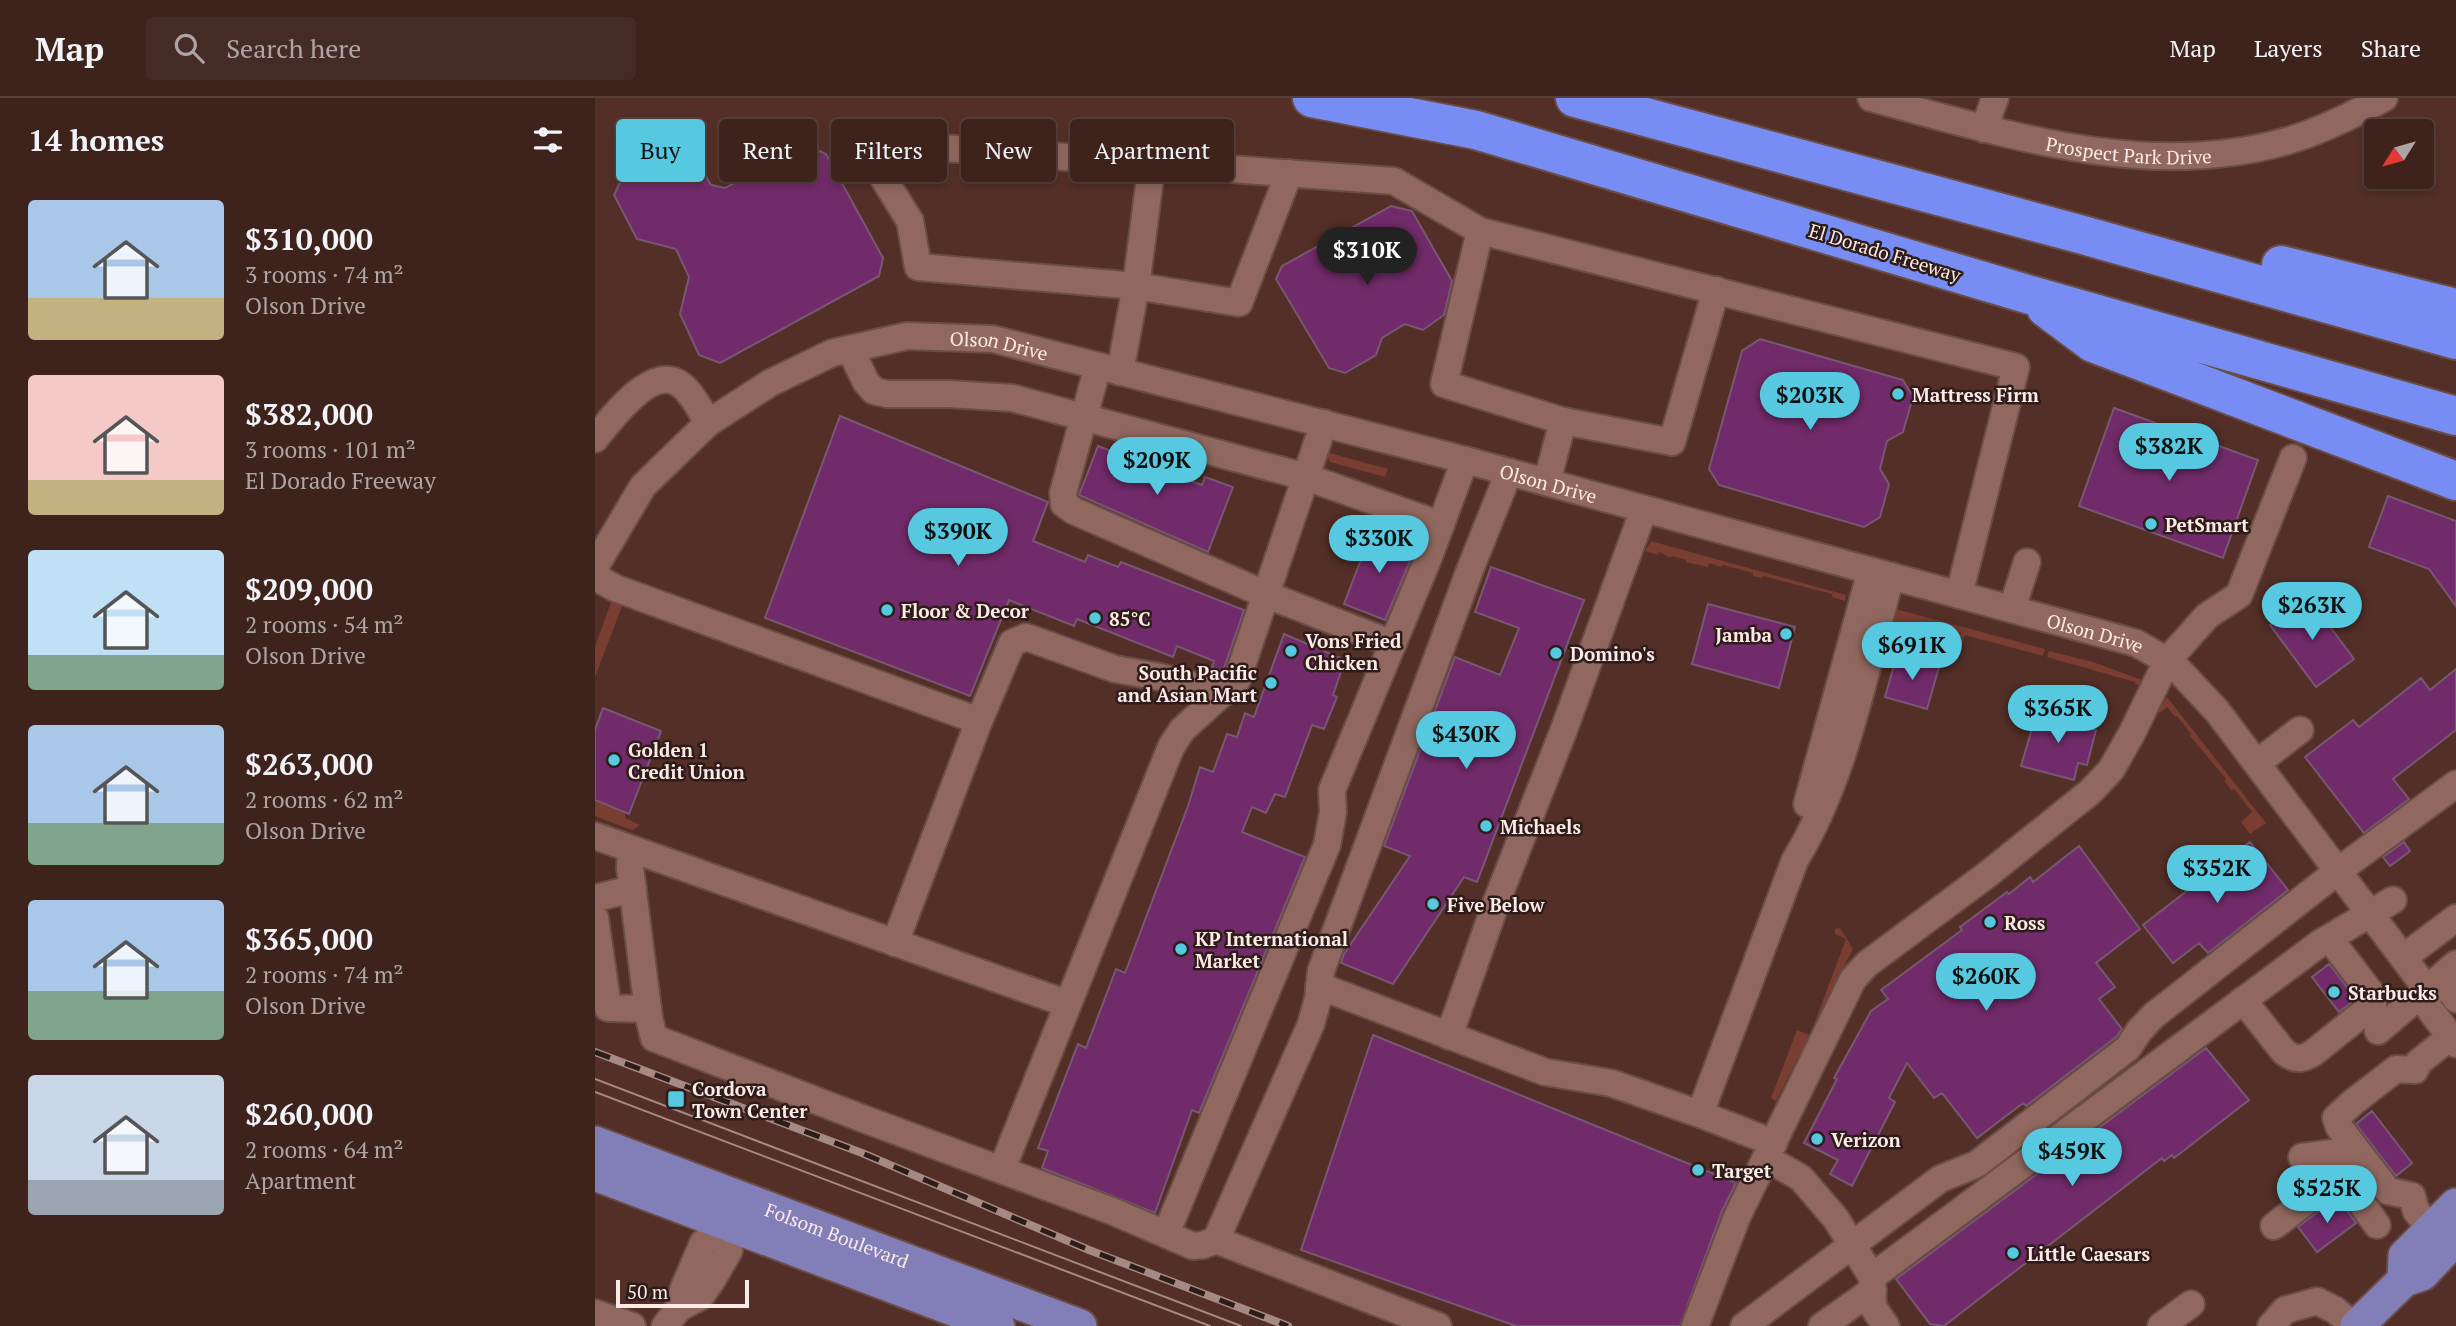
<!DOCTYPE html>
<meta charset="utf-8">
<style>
:root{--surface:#3e231d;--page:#452b26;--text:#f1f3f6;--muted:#ada4a4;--line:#57403b;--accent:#56c9e0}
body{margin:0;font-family:"PT Serif",serif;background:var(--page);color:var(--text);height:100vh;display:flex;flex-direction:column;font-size:26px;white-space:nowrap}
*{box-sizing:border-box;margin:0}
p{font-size:23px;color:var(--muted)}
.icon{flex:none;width:38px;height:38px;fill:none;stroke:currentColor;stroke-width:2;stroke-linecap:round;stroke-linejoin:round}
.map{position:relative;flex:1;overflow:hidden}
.drawer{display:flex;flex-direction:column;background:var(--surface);width:595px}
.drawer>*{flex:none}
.guide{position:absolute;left:21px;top:21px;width:665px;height:63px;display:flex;gap:14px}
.needle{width:46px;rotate:233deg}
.buttons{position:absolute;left:1769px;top:21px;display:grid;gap:14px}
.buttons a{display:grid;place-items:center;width:70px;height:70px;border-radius:7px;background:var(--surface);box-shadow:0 4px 10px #0003,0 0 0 2px var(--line);font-size:35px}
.scale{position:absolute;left:21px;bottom:18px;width:133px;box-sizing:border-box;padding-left:7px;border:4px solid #fde9e5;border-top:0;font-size:19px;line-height:24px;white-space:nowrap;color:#fde9e5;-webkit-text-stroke:5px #2d1c19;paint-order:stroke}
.price{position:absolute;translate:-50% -60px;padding:0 16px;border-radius:24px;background:var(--accent);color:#111;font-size:23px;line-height:46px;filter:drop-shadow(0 2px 4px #0008)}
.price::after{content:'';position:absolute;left:50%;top:42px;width:21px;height:16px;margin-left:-10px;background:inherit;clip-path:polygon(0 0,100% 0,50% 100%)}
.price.on{background:#222;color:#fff}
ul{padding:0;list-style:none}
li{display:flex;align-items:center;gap:21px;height:175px;padding:0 28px}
li span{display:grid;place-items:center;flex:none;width:196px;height:140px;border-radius:7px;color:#555}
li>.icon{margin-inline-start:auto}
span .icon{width:84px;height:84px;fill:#fffc;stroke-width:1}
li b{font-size:30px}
h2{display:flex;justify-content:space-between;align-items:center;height:84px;padding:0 28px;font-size:30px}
.tag{padding:0 24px;border-radius:7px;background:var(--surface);box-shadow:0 4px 10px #0003,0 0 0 2px var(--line);font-size:24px;line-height:63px}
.tag.on{background:var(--accent);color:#111}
header{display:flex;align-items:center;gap:42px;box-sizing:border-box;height:98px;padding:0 35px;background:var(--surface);border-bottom:2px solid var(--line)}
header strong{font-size:33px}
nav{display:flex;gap:38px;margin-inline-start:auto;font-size:24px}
.search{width:490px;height:63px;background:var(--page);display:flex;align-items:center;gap:18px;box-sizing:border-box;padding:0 24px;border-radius:7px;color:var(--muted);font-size:26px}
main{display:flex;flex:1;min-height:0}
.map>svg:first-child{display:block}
.green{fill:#793d31}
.building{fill:#722b6a;stroke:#775872;stroke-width:2}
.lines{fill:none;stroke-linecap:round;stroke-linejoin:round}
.minor-casing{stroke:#6a4d47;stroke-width:30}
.major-casing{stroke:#6a4d47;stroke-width:37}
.highway-casing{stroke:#6a4d47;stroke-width:42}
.minor{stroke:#91685f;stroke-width:26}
.major{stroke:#827eb8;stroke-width:33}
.highway{stroke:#788df4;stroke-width:38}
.tram{stroke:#a58983;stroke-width:2}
.rail-casing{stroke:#a58983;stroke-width:8}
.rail{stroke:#2d1c19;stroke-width:5;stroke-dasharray:16;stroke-linecap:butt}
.poi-dot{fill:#56c9e0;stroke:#2d1c19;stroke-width:2.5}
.labels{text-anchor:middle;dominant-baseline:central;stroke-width:5;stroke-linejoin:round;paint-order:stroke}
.street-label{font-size:19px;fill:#fde9e5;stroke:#2d1c19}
.poi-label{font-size:19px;font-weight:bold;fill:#fde9e5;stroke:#2d1c19;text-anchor:start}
</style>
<header>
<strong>Map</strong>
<div class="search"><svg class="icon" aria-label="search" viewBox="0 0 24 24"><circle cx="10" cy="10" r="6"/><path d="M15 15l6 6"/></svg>Search here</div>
<nav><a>Map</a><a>Layers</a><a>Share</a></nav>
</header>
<main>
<section class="drawer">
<h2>14 homes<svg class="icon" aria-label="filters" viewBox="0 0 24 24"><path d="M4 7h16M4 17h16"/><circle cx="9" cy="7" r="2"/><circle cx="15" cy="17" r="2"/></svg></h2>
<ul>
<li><span style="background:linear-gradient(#a9c7e8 70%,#c2b280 0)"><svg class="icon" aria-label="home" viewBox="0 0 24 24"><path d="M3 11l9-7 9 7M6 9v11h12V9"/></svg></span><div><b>$310,000</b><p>3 rooms · 74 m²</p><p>Olson Drive</p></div></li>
<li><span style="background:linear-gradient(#f6c9c9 75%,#c2b280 0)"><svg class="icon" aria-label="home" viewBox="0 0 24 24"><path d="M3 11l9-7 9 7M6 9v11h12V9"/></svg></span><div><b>$382,000</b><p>3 rooms · 101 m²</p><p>El Dorado Freeway</p></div></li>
<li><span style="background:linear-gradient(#bfe0f5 75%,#7fa58c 0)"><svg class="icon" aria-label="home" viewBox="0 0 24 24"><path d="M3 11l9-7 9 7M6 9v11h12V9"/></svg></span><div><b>$209,000</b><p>2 rooms · 54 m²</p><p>Olson Drive</p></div></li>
<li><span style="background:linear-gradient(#a9c7e8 70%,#7fa58c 0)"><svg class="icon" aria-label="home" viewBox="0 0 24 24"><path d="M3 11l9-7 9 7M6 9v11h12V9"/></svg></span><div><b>$263,000</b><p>2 rooms · 62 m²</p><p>Olson Drive</p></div></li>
<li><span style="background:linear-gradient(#a9c7e8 65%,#7fa58c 0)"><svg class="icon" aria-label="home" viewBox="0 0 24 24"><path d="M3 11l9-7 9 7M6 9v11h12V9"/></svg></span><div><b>$365,000</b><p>2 rooms · 74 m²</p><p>Olson Drive</p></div></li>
<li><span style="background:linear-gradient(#c9d6e8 75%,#9aa5b1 0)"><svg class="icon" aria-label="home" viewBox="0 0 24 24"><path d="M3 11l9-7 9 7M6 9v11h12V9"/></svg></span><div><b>$260,000</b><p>2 rooms · 64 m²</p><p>Apartment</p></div></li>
</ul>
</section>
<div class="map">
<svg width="1861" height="1228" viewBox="0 0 1861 1228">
<rect width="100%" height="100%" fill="#532f27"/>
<!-- green -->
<path class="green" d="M 731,354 L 793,371 L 790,379 L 735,364 L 733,360 L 728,376 L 725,375 Z
M 1056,443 L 1251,497 L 1250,503 L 1237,499 L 1237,496 L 1168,478 L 1167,480 L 1158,478 L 1158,475 L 1128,467 L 1126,469 L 1114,465 L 1113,469 L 1091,464 L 1091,462 L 1077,458 L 1076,460 L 1064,454 L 1063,457 L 1050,453 Z
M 16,504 L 28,506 L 0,579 L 0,549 Z
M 1297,510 L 1450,551 L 1448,558 L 1370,537 L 1365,552 L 1352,549 L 1350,558 L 1286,539 Z
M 1454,553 L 1498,564 L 1547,582 L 1545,588 L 1540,586 L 1540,584 L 1452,559 Z
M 1572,599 L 1671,725 L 1655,736 L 1646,724 L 1657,714 L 1639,691 L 1636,692 L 1629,682 L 1631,681 L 1595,638 L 1596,636 L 1582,618 L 1580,619 L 1572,609 L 1565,615 L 1562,613 Z
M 0,701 L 30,713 L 30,720 L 45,727 L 38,732 L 34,731 L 0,718 Z
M 1245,830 L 1258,851 L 1219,926 L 1251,841 L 1240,836 L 1240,831 Z
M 1218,930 L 1181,1003 L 1176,1000 L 1202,932 L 1214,937 Z"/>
<!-- building -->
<path class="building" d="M 211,47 L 231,56 L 288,160 L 284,178 L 125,265 L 104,257 L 85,216 L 94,179 L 81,151 L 42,141 L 19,97 L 28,78 L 80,50 L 97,55 L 116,87 L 130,90 Z
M 796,108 L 817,113 L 857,183 L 849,217 L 828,232 L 810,226 L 787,240 L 781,257 L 750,275 L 734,270 L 681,181 L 687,168 Z
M 1165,241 L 1308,282 L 1318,299 L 1308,334 L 1292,343 L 1285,371 L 1294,386 L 1285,419 L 1269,429 L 1124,387 L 1114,371 L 1147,253 Z
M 1519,310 L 1663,362 L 1628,460 L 1484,408 Z
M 245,318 L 453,404 L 438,443 L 490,464 L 493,457 L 523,469 L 526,464 L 649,512 L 628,573 L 617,569 L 619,563 L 582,548 L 578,559 L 482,521 L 479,528 L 414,502 L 375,598 L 170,520 Z
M 503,348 L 607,387 L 610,379 L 638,389 L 613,454 L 484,397 Z
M 1793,398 L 1861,423 L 1861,508 L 1834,471 L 1774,449 Z
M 777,433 L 821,449 L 790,522 L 749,506 Z
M 896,469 L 989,502 L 882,784 L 869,779 L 798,886 L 746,865 L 749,856 L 815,758 L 789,748 L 860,559 L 905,577 L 924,530 L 880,514 Z
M 1713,499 L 1759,561 L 1721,589 L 1675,527 Z
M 1113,506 L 1200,529 L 1184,590 L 1097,566 Z
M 689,536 L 750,562 L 738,597 L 742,599 L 729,631 L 717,627 L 690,699 L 680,696 L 671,715 L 657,709 L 647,734 L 710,759 L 604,1015 L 597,1012 L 560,1115 L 447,1070 L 453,1053 L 443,1050 L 483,946 L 491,950 L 521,871 L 530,875 L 593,708 L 605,669 L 618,674 L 632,636 L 642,639 L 650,615 L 659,619 Z
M 1302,557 L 1344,569 L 1332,611 L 1290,599 Z
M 1861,571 L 1861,632 L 1798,681 L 1814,701 L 1769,735 L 1710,659 L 1758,622 L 1764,629 L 1826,580 L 1835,592 Z
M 8,610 L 66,633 L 34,716 L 0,702 L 0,632 Z
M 1449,613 L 1494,625 L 1493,630 L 1501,632 L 1492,667 L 1483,665 L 1479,682 L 1426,668 L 1441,617 L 1448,619 Z
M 1655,744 L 1693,792 L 1613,855 L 1604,845 L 1578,865 L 1548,827 Z
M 1809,744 L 1815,753 L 1795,768 L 1788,759 Z
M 1484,748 L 1545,831 L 1501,865 L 1520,889 L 1504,901 L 1527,931 L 1521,939 L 1431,1008 L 1428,1005 L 1382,1040 L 1347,995 L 1339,1000 L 1312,965 L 1294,1000 L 1300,1004 L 1257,1088 L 1235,1076 L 1243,1062 L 1209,1045 L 1242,981 L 1239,980 L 1276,913 L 1293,901 L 1286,892 L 1367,832 L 1365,829 L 1412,794 L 1414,796 L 1435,779 L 1438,784 Z
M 1734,866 L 1761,901 L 1744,914 L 1717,879 Z
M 778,937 L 1141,1085 L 1127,1113 L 1085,1228 L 921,1228 L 706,1152 Z
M 1611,950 L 1654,1002 L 1579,1060 L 1577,1057 L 1569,1063 L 1567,1060 L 1349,1228 L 1335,1226 L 1301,1181 Z
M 1777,1013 L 1817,1065 L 1801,1078 L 1761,1026 Z
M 1742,1099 L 1761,1125 L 1722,1154 L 1703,1129 Z"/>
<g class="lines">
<defs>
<g id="minor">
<path id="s1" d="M 1276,0 C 1410,36 1553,83 1692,43 C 1726,33 1758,17 1789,0"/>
<path d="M 1389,31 L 1400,0"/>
<path d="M 557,65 L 541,188 L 323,169 L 315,123 L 266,44 L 799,83 L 885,133"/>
<path d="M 255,251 L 271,284 L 279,293 L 292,296 L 355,296 L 417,300 L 711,379 L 846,427"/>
<path d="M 503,268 L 468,395 L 469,406 L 479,413 L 672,497 L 798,546"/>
<path d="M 525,274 L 541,188 L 644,205 L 694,75"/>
<path d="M 968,323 L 1077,344 L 1121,192"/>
<path d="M 0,341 C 15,322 52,273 79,283 C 95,289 105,312 113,325"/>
<path d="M 952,384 L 968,323 L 849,286 L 885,133 L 1421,269 L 1364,497"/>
<path id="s2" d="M 0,469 L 48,388 L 113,325 L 175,285 L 237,255 L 312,238 L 398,241 L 870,362 L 1541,545 L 1578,566 L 1622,613 L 1831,890 L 1833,909 L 1861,946"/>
<path d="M 0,479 L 20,490 L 384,623"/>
<path d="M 1417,511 L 1432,464"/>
<path d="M 1662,665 L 1705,632"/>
<path d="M 1212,706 L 1276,473"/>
<path d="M 0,738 L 473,906"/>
<path d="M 36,752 L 35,770 L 54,920 L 59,940 L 269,1021 L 517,1113 L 598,1148 L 608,1147 L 621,1142 L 843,1228"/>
<path d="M 0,800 L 38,791"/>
<path d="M 0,820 L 13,910 L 53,911"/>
<path d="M 300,845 L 384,623 L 417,545 L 431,539 L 520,571 L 565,579 L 628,595"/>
<path d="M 1809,859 L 1861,820"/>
<path d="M 724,888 L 950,974 L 1016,985 L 1105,1016 L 1179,1045"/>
<path d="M 1831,890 L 1853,889 L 1861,901"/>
<path d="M 1648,902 L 1689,954 C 1700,962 1706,962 1718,955 L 1778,907 L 1776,895 L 1734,840"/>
<path d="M 1783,933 L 1861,866"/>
<path d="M 854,938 L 901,805 L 968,634 L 1049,411"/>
<path d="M 1105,1016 L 1200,762 C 1251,679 1270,571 1296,478"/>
<path d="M 1707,1059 L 1738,1055 L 1748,1056 L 1765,1078"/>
<path d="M 1171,1060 L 1206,1080 L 1241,1121 L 1277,1179 L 1278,1209 L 1291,1228"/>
<path d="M 407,1071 L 576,649 L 587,632 L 642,582 L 729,325"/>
<path d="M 1679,1128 L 1736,1084 L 1751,1083 L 1782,1127"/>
<path d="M 1837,1131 L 1821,1113 L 1817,1098 L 1793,1093 L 1744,1029 L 1741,1020 L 1757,1005 L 1801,971 L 1820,972 L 1824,964 L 1855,939"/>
<path d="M 571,1136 L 732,747 L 738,714 L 737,692 L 833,461 L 870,362"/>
<path d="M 621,1142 L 716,926 L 723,901 L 726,873 L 876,469 L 914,374"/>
<path d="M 1277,1179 L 1724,846 L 1798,802"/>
<path d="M 84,1210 L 88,1192 L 108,1145 L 131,1126"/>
<path d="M 0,1215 L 37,1228"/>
<path d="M 70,1228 L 84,1210 L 105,1199 L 117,1182 L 134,1153 L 131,1126"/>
<path d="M 1100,1228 L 1142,1119 L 1258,881 L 1272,866 L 1393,776 L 1495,694 L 1516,672 L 1537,635 L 1572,563 L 1612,518 L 1644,497 L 1698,360"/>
<path d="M 1149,1228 L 1345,1081 L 1382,1066 L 1533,950 L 1544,933 L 1558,918 L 1743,773 L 1861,686"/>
<path d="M 1227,1228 L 1278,1192"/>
<path d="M 1566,1228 L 1596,1206"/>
<path d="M 1676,1228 L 1690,1212 L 1722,1203 L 1740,1212 L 1759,1228"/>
</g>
<g id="major">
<path id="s3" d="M 0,1045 L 485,1228"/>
<path d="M 0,1076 L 403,1228"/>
<path d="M 1809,1182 L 1810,1158 L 1861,1107"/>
<path d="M 1762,1228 L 1809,1182 L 1827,1176 L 1861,1140"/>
</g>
<path id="highway" d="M 717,0 L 881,32 L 1432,196 L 1861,318
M 980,0 L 1488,137 L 1861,242
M 1686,167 L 1861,210
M 1451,210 L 1498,245 L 1861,383"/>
</defs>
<!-- minor casing -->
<use href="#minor" class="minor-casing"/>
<!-- major casing -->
<use href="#major" class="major-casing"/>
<!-- highway casing -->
<use href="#highway" class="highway-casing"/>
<!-- minor -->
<use href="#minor" class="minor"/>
<!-- major -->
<use href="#major" class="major"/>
<!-- highway -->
<use href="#highway" class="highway"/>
<!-- tram -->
<path class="tram" d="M 0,981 L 646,1228
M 0,994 L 615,1228"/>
<defs>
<path id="rail" d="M 0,954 L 267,1055 L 494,1152 L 693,1228"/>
</defs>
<!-- rail casing -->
<use href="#rail" class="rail-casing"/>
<!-- rail -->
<use href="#rail" class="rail"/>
</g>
<!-- markers -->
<g class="poi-dot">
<circle cx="1303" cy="296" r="7"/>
<circle cx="1556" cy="426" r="7"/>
<circle cx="292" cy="512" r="7"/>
<circle cx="500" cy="520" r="7"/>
<circle cx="1191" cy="536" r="7"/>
<circle cx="696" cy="553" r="7"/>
<circle cx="961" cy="555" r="7"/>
<circle cx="676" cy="585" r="7"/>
<circle cx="19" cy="662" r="7"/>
<circle cx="891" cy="728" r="7"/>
<circle cx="838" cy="806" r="7"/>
<circle cx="1395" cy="824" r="7"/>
<circle cx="586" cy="851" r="7"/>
<circle cx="1739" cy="894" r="7"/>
<rect x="72" y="992" width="18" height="18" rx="3.5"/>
<circle cx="1222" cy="1041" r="7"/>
<circle cx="1103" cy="1072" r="7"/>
<circle cx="1418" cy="1155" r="7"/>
</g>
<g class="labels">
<!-- street labels -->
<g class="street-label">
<text stroke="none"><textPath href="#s1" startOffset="264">Prospect Park Drive</textPath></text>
<text transform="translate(1290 154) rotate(17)">El Dorado Freeway</text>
<text stroke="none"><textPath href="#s2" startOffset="497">Olson Drive</textPath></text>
<text stroke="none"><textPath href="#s2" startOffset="1064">Olson Drive</textPath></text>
<text stroke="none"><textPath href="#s2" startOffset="1631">Olson Drive</textPath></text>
<text stroke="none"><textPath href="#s3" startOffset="259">Folsom Boulevard</textPath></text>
</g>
<!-- poi labels -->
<g class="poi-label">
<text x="1317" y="296">Mattress Firm</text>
<text x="1570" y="426">PetSmart</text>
<text x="306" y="512">Floor &amp; Decor</text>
<text x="514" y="520">85°C</text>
<text x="1177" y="536" text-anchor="end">Jamba</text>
<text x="710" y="542">Vons Fried<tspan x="710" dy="22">Chicken</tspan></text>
<text x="975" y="555">Domino's</text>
<text x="662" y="574" text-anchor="end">South Pacific<tspan x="662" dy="22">and Asian Mart</tspan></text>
<text x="33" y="651">Golden 1<tspan x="33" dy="22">Credit Union</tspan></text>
<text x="905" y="728">Michaels</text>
<text x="852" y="806">Five Below</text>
<text x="1409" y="824">Ross</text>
<text x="600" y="840">KP International<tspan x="600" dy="22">Market</tspan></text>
<text x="1753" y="894">Starbucks</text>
<text x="97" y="990">Cordova<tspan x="97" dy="22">Town Center</tspan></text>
<text x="1236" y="1041">Verizon</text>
<text x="1117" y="1072">Target</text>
<text x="1432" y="1155">Little Caesars</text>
</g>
</g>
</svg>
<div class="buttons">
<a><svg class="needle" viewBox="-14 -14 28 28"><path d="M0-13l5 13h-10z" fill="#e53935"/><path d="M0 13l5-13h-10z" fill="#ada4a4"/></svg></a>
</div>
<div class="scale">50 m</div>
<b class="price on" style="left:772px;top:189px">$310K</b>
<b class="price" style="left:1215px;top:334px">$203K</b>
<b class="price" style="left:1574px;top:385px">$382K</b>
<b class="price" style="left:562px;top:399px">$209K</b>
<b class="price" style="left:363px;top:470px">$390K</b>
<b class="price" style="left:784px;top:477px">$330K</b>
<b class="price" style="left:1717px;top:544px">$263K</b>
<b class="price" style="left:1317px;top:584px">$691K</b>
<b class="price" style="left:1463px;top:647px">$365K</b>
<b class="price" style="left:871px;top:673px">$430K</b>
<b class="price" style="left:1622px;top:807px">$352K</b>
<b class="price" style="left:1391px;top:915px">$260K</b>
<b class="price" style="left:1477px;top:1090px">$459K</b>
<b class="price" style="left:1732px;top:1127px">$525K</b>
<div class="guide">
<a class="tag on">Buy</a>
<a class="tag">Rent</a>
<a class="tag">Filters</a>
<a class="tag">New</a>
<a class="tag">Apartment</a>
</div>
</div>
</main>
